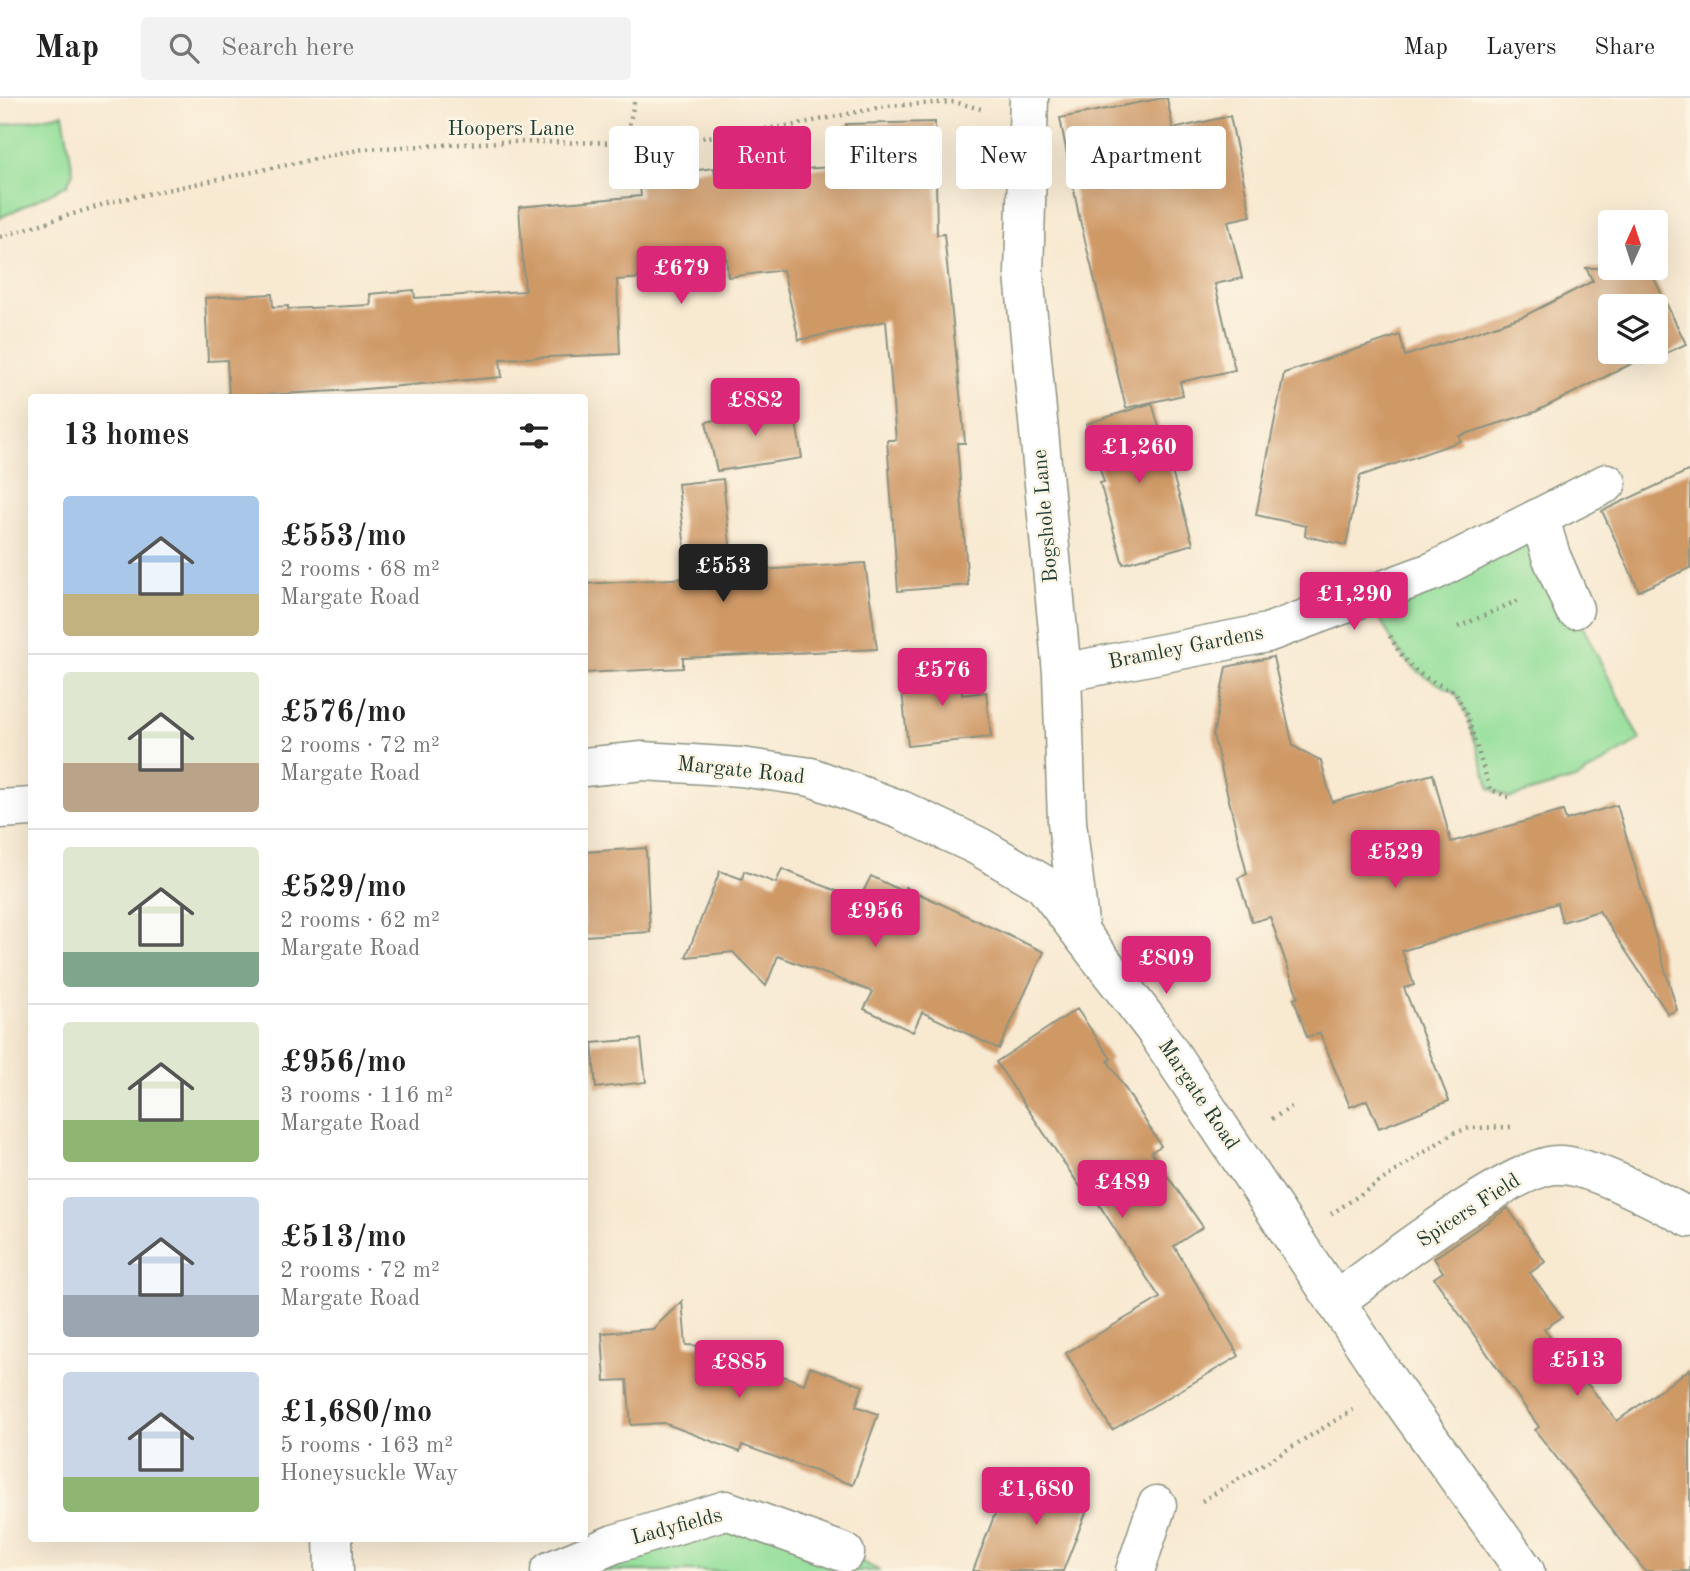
<!DOCTYPE html>
<meta charset="utf-8">
<style>
:root{--surface:#fff;--page:#f2f2f2;--text:#222;--muted:#767676;--line:#e0e0e0;--accent:#db2777}
body{margin:0;font-family:"Old Standard TT",serif;background:var(--page);color:var(--text);height:100vh;display:flex;flex-direction:column;font-size:26px;white-space:nowrap}
*{box-sizing:border-box;margin:0}
p{font-size:23px;color:var(--muted)}
.icon{flex:none;width:38px;height:38px;fill:none;stroke:currentColor;stroke-width:2;stroke-linecap:round;stroke-linejoin:round}
.map{position:relative;flex:1;overflow:hidden}
.sheet{position:absolute;left:28px;top:296px;width:560px;height:1148px;display:flex;flex-direction:column;background:var(--surface);border-radius:7px;box-shadow:0 7px 28px #0002}
.sheet>*{flex:none}
.guide{position:absolute;left:609px;top:28px;width:665px;height:63px;display:flex;gap:14px}
.needle{width:46px;rotate:3deg}
.fabs{position:absolute;left:1598px;top:112px;display:grid;gap:14px}
.fabs a{display:grid;place-items:center;width:70px;height:70px;border-radius:7px;background:var(--surface);box-shadow:0 7px 28px #0002;font-size:35px}
.price{position:absolute;translate:-50% -60px;padding:0 16px;border-radius:7px;background:var(--accent);color:#fff;font-size:23px;line-height:46px;filter:drop-shadow(0 2px 4px #0008)}
.price::after{content:'';position:absolute;left:50%;top:42px;width:21px;height:16px;margin-left:-10px;background:inherit;clip-path:polygon(0 0,100% 0,50% 100%)}
.price.on{background:#222;color:#fff}
ul{padding:0;list-style:none}
li{display:flex;align-items:center;gap:21px;height:175px;padding:0 35px}
li+li{border-top:2px solid var(--line)}
li span{display:grid;place-items:center;flex:none;width:196px;height:140px;border-radius:7px;color:#555}
li>.icon{margin-inline-start:auto}
span .icon{width:84px;height:84px;fill:#fffc;stroke-width:1}
li b{font-size:30px}
h2{display:flex;justify-content:space-between;align-items:center;height:84px;padding:0 35px;font-size:30px}
.pill{padding:0 24px;border-radius:7px;background:var(--surface);box-shadow:0 7px 28px #0002;font-size:24px;line-height:63px}
.pill.on{background:var(--accent);color:#fff}
header{display:flex;align-items:center;gap:42px;box-sizing:border-box;height:98px;padding:0 35px;background:var(--surface);border-bottom:2px solid var(--line)}
header strong{font-size:33px}
nav{display:flex;gap:38px;margin-inline-start:auto;font-size:24px}
.search{width:490px;height:63px;background:var(--page);display:flex;align-items:center;gap:18px;box-sizing:border-box;padding:0 24px;border-radius:7px;color:var(--muted);font-size:26px}
.map>svg:first-child{display:block}
.green{fill:#95df9b;stroke:#5a8e68;stroke-width:2}
.building{fill:#cf9966;fill-rule:evenodd}
.lines{fill:none;stroke-linecap:round;stroke-linejoin:round}
.minor-casing{stroke:#8c9382;stroke-width:41}
.path{stroke:#8c9382;stroke-width:4.5;stroke-dasharray:2 5;stroke-linecap:butt}
.minor{stroke:#fff;stroke-width:38}
.labels{text-anchor:middle;dominant-baseline:central;stroke-width:5;stroke-linejoin:round;paint-order:stroke}
.street-label{font-size:21px;fill:#1f3d34;stroke:#fcf5e5}
</style>
<header>
<strong>Map</strong>
<div class="search"><svg class="icon" aria-label="search" viewBox="0 0 24 24"><circle cx="10" cy="10" r="6"/><path d="M15 15l6 6"/></svg>Search here</div>
<nav><a>Map</a><a>Layers</a><a>Share</a></nav>
</header>
<div class="map">
<svg width="1690" height="1473" viewBox="0 0 1690 1473">
<rect width="100%" height="100%" fill="#fcf5e5"/>
<filter id="ink" filterUnits="userSpaceOnUse"><feTurbulence type="fractalNoise" baseFrequency=".0143" numOctaves="2"/><feDisplacementMap in="SourceGraphic" scale="14" xChannelSelector="R" yChannelSelector="G"/><feConvolveMatrix kernelMatrix="1 2 1 2 8 2 1 2 1" color-interpolation-filters="sRGB"/></filter>
<filter id="wash" filterUnits="userSpaceOnUse"><feTurbulence type="fractalNoise" baseFrequency=".00686" numOctaves="4" result="noise"/><feDisplacementMap in="SourceGraphic" scale="28" xChannelSelector="R" yChannelSelector="G"/><feGaussianBlur stdDeviation="1.57" result="paint"/><feColorMatrix in="noise" values="0 0 0 0 0 0 0 0 0 0 0 0 0 0 0 0 0 1.4 0 .05"/><feComposite in="paint" operator="in"/></filter>
<g filter="url(#wash)">
<rect width="100%" height="100%" fill="#f8e9d1"/>
<!-- green -->
<path class="green" d="M 63,16 L 73,74 L 67,87 L 0,120 L 0,28 Z
M 1527,444 L 1574,511 L 1640,642 L 1578,680 L 1510,700 L 1490,691 L 1467,618 L 1455,594 C 1397,568 1397,551 1368,497 Z
M 726,1412 L 845,1455 L 880,1473 L 550,1473 Z"/>
<g id="blocks">
<!-- building -->
<path class="building" d="M 1163,0 L 1167,0 L 1173,31 L 1230,18 L 1251,118 L 1228,123 L 1242,180 L 1215,186 L 1235,272 L 1180,284 L 1183,297 L 1126,310 L 1079,118 L 1060,20 Z
M 935,24 L 937,137 L 944,136 L 965,345 L 957,345 L 968,487 L 898,493 L 887,342 L 896,342 L 886,223 L 799,242 L 783,172 L 728,179 L 726,157 L 642,166 L 643,180 L 617,182 L 620,256 L 500,261 L 502,279 L 354,292 L 229,299 L 227,262 L 208,263 L 205,200 L 272,196 L 273,209 L 288,208 L 288,211 L 371,207 L 370,196 L 414,192 L 415,200 L 525,193 L 519,109 L 641,98 L 639,79 L 714,70 L 715,77 L 847,68 L 846,26 Z
M 1586,170 L 1649,170 L 1686,246 L 1643,266 L 1641,261 L 1535,314 L 1459,338 L 1461,343 L 1360,378 L 1346,447 L 1305,438 L 1306,428 L 1256,417 L 1284,275 L 1400,237 L 1405,258 L 1524,218 L 1593,183 ZM 1610,208 L 1656,208 L 1656,254 L 1610,254 Z
M 1152,305 L 1193,446 L 1123,466 L 1100,385 L 1104,384 L 1086,326 Z
M 793,306 L 802,360 L 717,373 L 706,324 Z
M 1690,372 L 1690,470 L 1639,493 L 1602,413 Z
M 723,381 L 733,474 L 865,465 L 877,551 L 683,560 L 683,570 L 584,575 L 584,486 L 688,480 L 678,386 Z
M 1273,559 L 1293,648 L 1321,663 L 1332,704 L 1433,676 L 1451,744 L 1563,713 L 1566,722 L 1617,707 L 1677,912 L 1668,916 L 1599,813 L 1562,824 L 1557,805 L 1402,853 L 1414,887 L 1404,890 L 1449,1003 L 1379,1030 L 1367,1002 L 1350,1009 L 1320,935 L 1307,939 L 1294,901 L 1298,899 L 1270,819 L 1252,824 L 1238,780 L 1247,776 L 1213,637 L 1226,569 Z
M 960,568 L 962,597 L 986,594 L 991,639 L 908,648 L 900,575 Z
M 646,750 L 650,834 L 584,838 L 584,754 Z
M 782,771 L 859,802 L 871,778 L 904,794 L 905,789 L 1044,854 L 999,951 L 922,914 L 913,934 L 864,911 L 873,894 L 778,858 L 766,888 L 733,854 L 686,859 L 720,773 L 742,781 L 744,773 L 776,785 Z
M 1077,911 L 1111,961 L 1108,963 L 1161,1048 L 1151,1054 L 1203,1129 L 1174,1148 L 1239,1258 L 1112,1332 L 1066,1255 L 1160,1200 L 1094,1099 L 1089,1102 L 996,964 Z
M 641,941 L 646,984 L 596,990 L 592,945 Z
M 1508,1110 L 1545,1164 L 1530,1175 L 1562,1219 L 1544,1231 L 1617,1323 L 1690,1271 L 1690,1473 L 1645,1473 L 1535,1332 L 1539,1329 L 1434,1180 L 1443,1174 L 1434,1160 Z
M 682,1203 L 686,1247 L 704,1248 L 804,1286 L 810,1269 L 863,1288 L 856,1308 L 878,1316 L 853,1387 L 742,1347 L 740,1354 L 664,1325 L 631,1327 L 627,1282 L 605,1283 L 602,1235 L 653,1231 Z
M 1029,1374 L 1047,1374 L 1089,1390 L 1089,1407 L 1063,1473 L 973,1473 L 1001,1400 L 1017,1407 Z"/>
</g>
</g>
<g filter="url(#ink)">
<use href="#blocks" fill-opacity="0" stroke="#8c9382" stroke-width="2"/>
<g class="lines">
<defs>
<path id="minor" d="M 1029,0 L 1024,176 L 1062,575 L 1067,724 L 1080,833
M 1540,421 L 1551,458 L 1574,511
M 1062,575 L 1267,535 L 1434,473 L 1607,385
M 584,669 L 643,663 L 741,669 L 811,679 L 901,712 L 978,748 L 1043,786 L 1155,932 L 1391,1287 L 1525,1473
M 0,711 L 32,709
M 1337,1202 C 1379,1172 1511,1068 1557,1067 C 1588,1065 1662,1105 1690,1120
M 333,1440 L 334,1473
M 550,1473 L 614,1446 L 726,1412 L 845,1455
M 1135,1473 L 1157,1407"/>
</defs>
<!-- minor casing -->
<use href="#minor" class="minor-casing"/>
<!-- path -->
<path class="path" d="M 625,47 L 635,0
M 0,139 L 114,103 L 363,51 L 502,44 L 664,45 L 794,27 L 886,8 L 954,4 L 981,11
M 1458,529 L 1519,502
M 1390,538 C 1409,573 1420,578 1455,594 L 1467,618 L 1490,691 L 1510,700
M 1272,1021 L 1294,1007
M 1331,1116 L 1453,1035 L 1470,1030 L 1511,1029
M 1202,1403 L 1353,1312"/>
<!-- minor -->
<use href="#minor" class="minor"/>
</g>
</g>
<g class="labels">
<!-- street labels -->
<g class="street-label">
<text x="511" y="31">Hoopers Lane</text>
<text transform="translate(1046 418) rotate(-95)">Bogshole Lane</text>
<text transform="translate(1186 550) rotate(-11)">Bramley Gardens</text>
<text transform="translate(741 673) rotate(6)">Margate Road</text>
<text transform="translate(1198 997) rotate(56)">Margate Road</text>
<text transform="translate(1469 1113) rotate(-33)">Spicers Field</text>
<text transform="translate(677 1429) rotate(-15)">Ladyfields</text>
</g>
</g>
</svg>
<div class="fabs">
<a><svg class="needle" viewBox="-14 -14 28 28"><path d="M0-13l5 13h-10z" fill="#e53935"/><path d="M0 13l5-13h-10z" fill="#767676"/></svg></a>
<a><svg class="icon" aria-label="layers" viewBox="0 0 24 24"><path d="M12 4l9 5-9 5-9-5zM3 14l9 5 9-5"/></svg></a>
</div>
<b class="price" style="left:681px;top:208px">£679</b>
<b class="price" style="left:755px;top:340px">£882</b>
<b class="price" style="left:1139px;top:387px">£1,260</b>
<b class="price on" style="left:723px;top:506px">£553</b>
<b class="price" style="left:1354px;top:534px">£1,290</b>
<b class="price" style="left:942px;top:610px">£576</b>
<b class="price" style="left:1395px;top:792px">£529</b>
<b class="price" style="left:875px;top:851px">£956</b>
<b class="price" style="left:1166px;top:898px">£809</b>
<b class="price" style="left:1122px;top:1122px">£489</b>
<b class="price" style="left:1577px;top:1300px">£513</b>
<b class="price" style="left:739px;top:1302px">£885</b>
<b class="price" style="left:1036px;top:1429px">£1,680</b>
<div class="guide">
<a class="pill">Buy</a>
<a class="pill on">Rent</a>
<a class="pill">Filters</a>
<a class="pill">New</a>
<a class="pill">Apartment</a>
</div>
<section class="sheet">
<h2>13 homes<svg class="icon" aria-label="filters" viewBox="0 0 24 24"><path d="M4 7h16M4 17h16"/><circle cx="9" cy="7" r="2"/><circle cx="15" cy="17" r="2"/></svg></h2>
<ul>
<li><span style="background:linear-gradient(#a9c7e8 70%,#c2b280 0)"><svg class="icon" aria-label="home" viewBox="0 0 24 24"><path d="M3 11l9-7 9 7M6 9v11h12V9"/></svg></span><div><b>£553/mo</b><p>2 rooms · 68 m²</p><p>Margate Road</p></div></li>
<li><span style="background:linear-gradient(#dfe7d0 65%,#b9a48a 0)"><svg class="icon" aria-label="home" viewBox="0 0 24 24"><path d="M3 11l9-7 9 7M6 9v11h12V9"/></svg></span><div><b>£576/mo</b><p>2 rooms · 72 m²</p><p>Margate Road</p></div></li>
<li><span style="background:linear-gradient(#dfe7d0 75%,#7fa58c 0)"><svg class="icon" aria-label="home" viewBox="0 0 24 24"><path d="M3 11l9-7 9 7M6 9v11h12V9"/></svg></span><div><b>£529/mo</b><p>2 rooms · 62 m²</p><p>Margate Road</p></div></li>
<li><span style="background:linear-gradient(#dfe7d0 70%,#8fb573 0)"><svg class="icon" aria-label="home" viewBox="0 0 24 24"><path d="M3 11l9-7 9 7M6 9v11h12V9"/></svg></span><div><b>£956/mo</b><p>3 rooms · 116 m²</p><p>Margate Road</p></div></li>
<li><span style="background:linear-gradient(#c9d6e8 70%,#9aa5b1 0)"><svg class="icon" aria-label="home" viewBox="0 0 24 24"><path d="M3 11l9-7 9 7M6 9v11h12V9"/></svg></span><div><b>£513/mo</b><p>2 rooms · 72 m²</p><p>Margate Road</p></div></li>
<li><span style="background:linear-gradient(#c9d6e8 75%,#8fb573 0)"><svg class="icon" aria-label="home" viewBox="0 0 24 24"><path d="M3 11l9-7 9 7M6 9v11h12V9"/></svg></span><div><b>£1,680/mo</b><p>5 rooms · 163 m²</p><p>Honeysuckle Way</p></div></li>
</ul>
</section>
</div>
